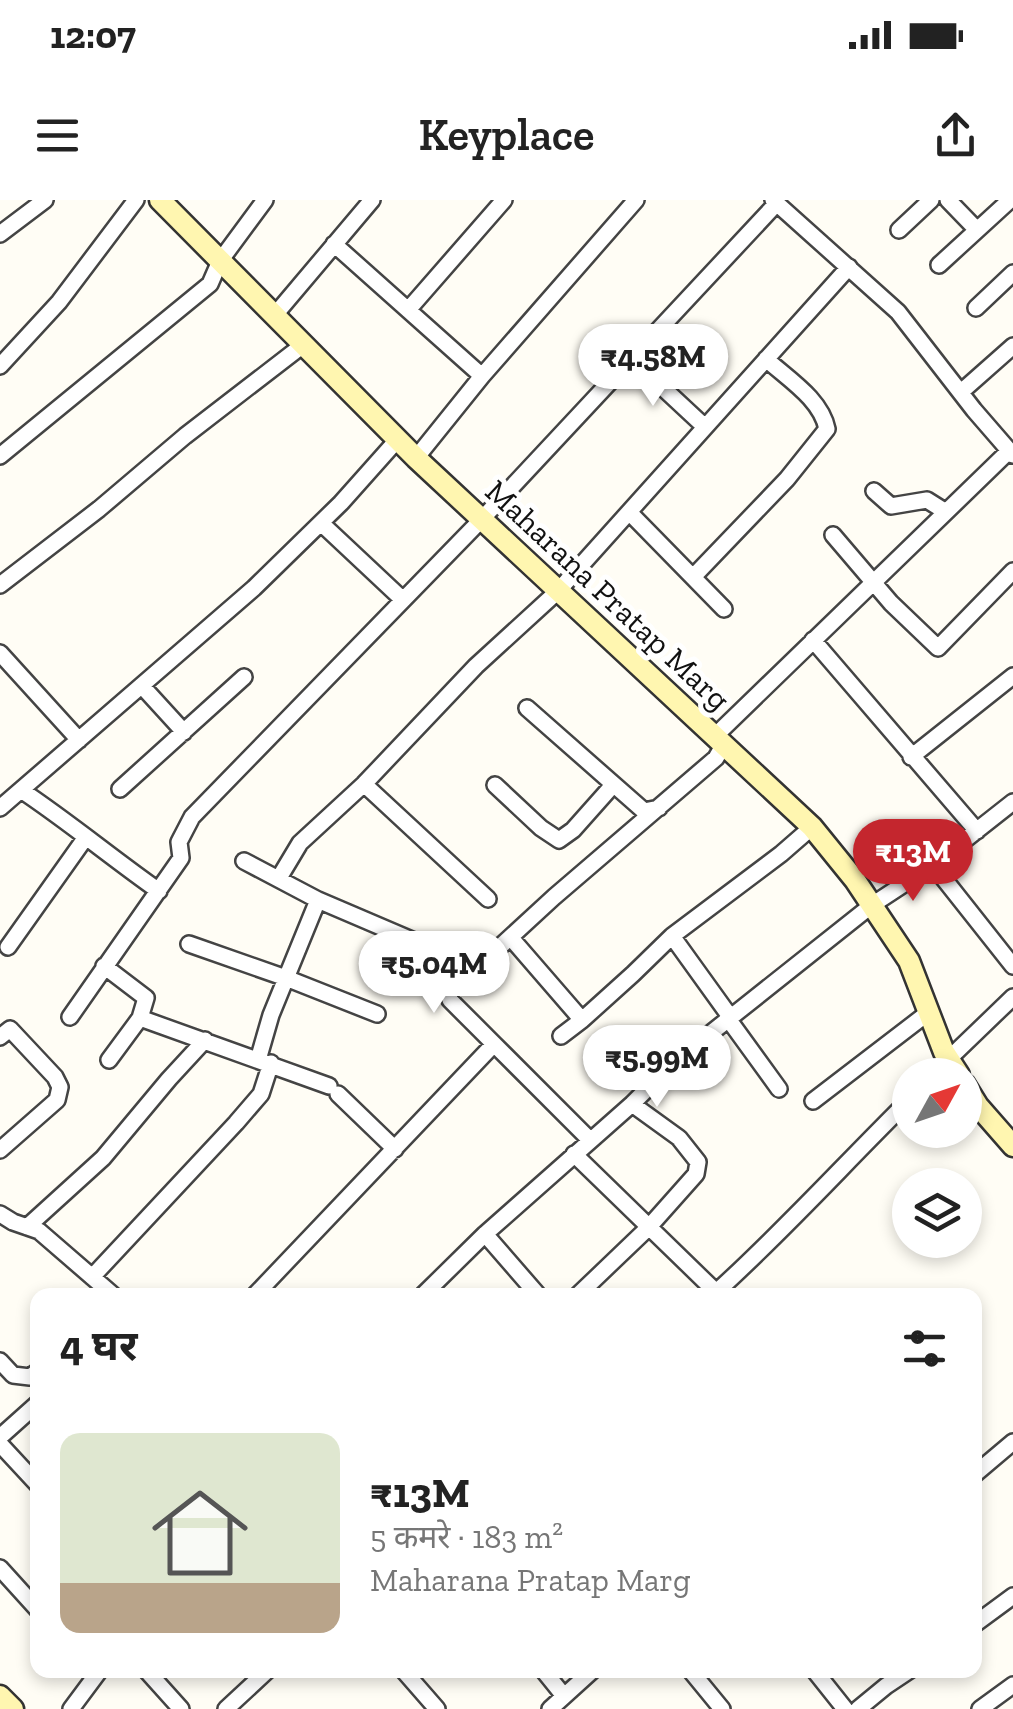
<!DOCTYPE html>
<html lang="hi">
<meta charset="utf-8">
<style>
:root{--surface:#fff;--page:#f6f6f6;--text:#222;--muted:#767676;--line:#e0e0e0;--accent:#c4262e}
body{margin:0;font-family:"Zilla Slab","Noto Sans Devanagari",serif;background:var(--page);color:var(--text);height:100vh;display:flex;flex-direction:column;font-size:38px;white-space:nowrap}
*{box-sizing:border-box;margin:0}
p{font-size:32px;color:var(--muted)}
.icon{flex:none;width:55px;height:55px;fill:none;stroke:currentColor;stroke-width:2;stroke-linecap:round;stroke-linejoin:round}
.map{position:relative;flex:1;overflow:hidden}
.side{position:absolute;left:30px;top:1088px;width:952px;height:390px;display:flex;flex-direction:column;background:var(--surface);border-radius:20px;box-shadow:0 5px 15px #0003}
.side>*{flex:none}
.needle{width:65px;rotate:50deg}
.buttons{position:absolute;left:892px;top:858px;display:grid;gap:20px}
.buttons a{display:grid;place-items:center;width:90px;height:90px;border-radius:50%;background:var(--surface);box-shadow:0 5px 15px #0003;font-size:50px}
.price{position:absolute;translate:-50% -85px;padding:0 22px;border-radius:35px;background:#fff;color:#222;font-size:32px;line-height:65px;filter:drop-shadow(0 2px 5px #0008)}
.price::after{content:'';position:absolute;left:50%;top:60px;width:30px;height:22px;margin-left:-15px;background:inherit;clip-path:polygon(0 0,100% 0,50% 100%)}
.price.on{background:var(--accent);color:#fff}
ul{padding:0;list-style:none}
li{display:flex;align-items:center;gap:30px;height:250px;padding:0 30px}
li+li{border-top:2px solid var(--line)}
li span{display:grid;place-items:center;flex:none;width:280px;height:200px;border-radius:20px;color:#555}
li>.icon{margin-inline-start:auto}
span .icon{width:120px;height:120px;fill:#fffc;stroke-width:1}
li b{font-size:42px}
h2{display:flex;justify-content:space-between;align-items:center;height:120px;padding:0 30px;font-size:42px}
.status{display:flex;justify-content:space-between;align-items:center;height:70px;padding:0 50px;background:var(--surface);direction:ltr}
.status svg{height:28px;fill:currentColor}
header{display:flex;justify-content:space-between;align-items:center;height:130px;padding:0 30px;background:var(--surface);font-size:45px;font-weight:600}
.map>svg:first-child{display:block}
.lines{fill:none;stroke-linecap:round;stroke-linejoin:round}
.street-casing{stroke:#444;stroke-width:20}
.secondary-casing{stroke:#333;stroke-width:25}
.street{stroke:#fff;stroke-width:15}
.secondary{stroke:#fff6b0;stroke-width:20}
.labels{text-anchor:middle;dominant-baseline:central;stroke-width:10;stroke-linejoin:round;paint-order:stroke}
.street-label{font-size:32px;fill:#111;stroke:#fff}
</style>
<div class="status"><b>12:07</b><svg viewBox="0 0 49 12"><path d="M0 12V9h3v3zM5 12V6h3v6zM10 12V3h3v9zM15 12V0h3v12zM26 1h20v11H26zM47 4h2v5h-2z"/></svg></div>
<header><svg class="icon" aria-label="menu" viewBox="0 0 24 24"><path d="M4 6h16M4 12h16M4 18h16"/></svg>Keyplace<svg class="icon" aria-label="share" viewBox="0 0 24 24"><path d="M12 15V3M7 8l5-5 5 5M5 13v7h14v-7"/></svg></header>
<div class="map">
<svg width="1013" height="1509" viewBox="0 0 1013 1509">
<rect width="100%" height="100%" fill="#fffdf5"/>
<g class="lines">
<defs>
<path id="street" d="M 773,0 L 898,112 L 974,210 L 1013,255
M 948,0 L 977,30
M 899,30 L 931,0
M 0,34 L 45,0
M 334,44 L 482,176
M 939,65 L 1010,0
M 976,108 L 1013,73
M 408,110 L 504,0
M 274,116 L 372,0
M 632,159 L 705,227
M 0,166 L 59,102 L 136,0
M 961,192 L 1013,146
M 0,256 L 210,84 L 220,61 L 265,0
M 416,258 L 482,176 L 636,0
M 874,291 L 891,306 L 927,300 L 946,312
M 629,312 L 724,409
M 321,323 L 402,399
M 833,335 L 891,403 L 938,448 L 1013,371
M 693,377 L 787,279 L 827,229 C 821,199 788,179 766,159
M 0,385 L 99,309 L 185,236 L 303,145
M 813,440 L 977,631
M 0,453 L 79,540
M 142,486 L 184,532
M 527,508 L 644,611 L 659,608
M 715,536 L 1009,251
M 911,557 L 1013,476
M 364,584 L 488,699
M 495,585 L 541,628 L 559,640 L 573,630 L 613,585
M 120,589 L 244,477
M 21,590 C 69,622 112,658 159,691
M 0,608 L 254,388 L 341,303 L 398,239
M 244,661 L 318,700 L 435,750
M 933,665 L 1013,766
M 279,678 L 300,643 L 364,584 L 476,466 L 558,391 L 849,67
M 672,736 L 731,818
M 511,738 L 582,820 L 633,774 L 672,736 L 781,654 L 812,627
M 189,744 L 286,778 L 377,814
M 8,747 L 86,637
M 104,766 L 146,798 L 140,818 L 109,860
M 479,766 L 554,697 L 716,558 L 724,544
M 462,781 L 449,793 L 450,800 L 494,844
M 70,817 L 181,658 L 179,642 L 192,617 L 481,320 L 777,3
M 140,818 L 329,886
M 729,820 L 779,889
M 561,836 L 582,820
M 0,837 L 10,829 L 55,877 L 60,887 L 57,900 L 0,950
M 258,860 L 271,815 L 318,700
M 932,875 L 1013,797
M 338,894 L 395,949
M 813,901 L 929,812
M 574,954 L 716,1092
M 0,1014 L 13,1022 L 39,1031 L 113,1095
M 27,1027 L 103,958 L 169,879 L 205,840
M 485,1034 L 538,1095
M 92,1077 L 236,923 L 261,894 L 271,863
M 255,1095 L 494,844 L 589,939
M 423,1095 L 485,1034 L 632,904 L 672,864 L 872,705 L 933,665 L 1013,602
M 578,1095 L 648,1028 L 696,974 L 698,962 L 679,938 L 632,904
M 713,1095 C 782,1033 844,964 910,899
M 0,1161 L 13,1175 L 30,1177 L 38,1171
M 0,1237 L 38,1203
M 0,1244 L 38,1285
M 975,1274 L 1013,1242
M 0,1368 L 38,1410
M 975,1424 L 1013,1396
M 146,1470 L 181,1509
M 403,1470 L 437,1509
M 543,1470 L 564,1496
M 690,1470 L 722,1509
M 814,1470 L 845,1509
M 71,1509 L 100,1470
M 226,1509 L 268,1470
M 550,1509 L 593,1470
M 858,1509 L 886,1486 L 910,1470
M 980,1509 L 1013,1485"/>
<path id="secondary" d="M 160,0 L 416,258 L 812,627 L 855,680 L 909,761 L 944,852 L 959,875
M 965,885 L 978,906 L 1013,946
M 0,1496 L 13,1509"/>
</defs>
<!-- street casing -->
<use href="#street" class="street-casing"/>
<!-- secondary casing -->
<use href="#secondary" class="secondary-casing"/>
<!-- street -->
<use href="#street" class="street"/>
<!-- secondary -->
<use href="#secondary" class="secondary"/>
</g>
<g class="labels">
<!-- street labels -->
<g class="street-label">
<text transform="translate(608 395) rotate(43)">Maharana Pratap Marg</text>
</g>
</g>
</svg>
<div class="buttons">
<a><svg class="needle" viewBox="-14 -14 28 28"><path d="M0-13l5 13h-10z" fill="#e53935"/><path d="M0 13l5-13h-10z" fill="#767676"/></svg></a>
<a><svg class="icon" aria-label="layers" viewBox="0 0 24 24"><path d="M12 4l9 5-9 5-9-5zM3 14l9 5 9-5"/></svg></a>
</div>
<b class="price" style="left:653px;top:209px">₹4.58M</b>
<b class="price on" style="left:913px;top:704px">₹13M</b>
<b class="price" style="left:434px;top:816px">₹5.04M</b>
<b class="price" style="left:657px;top:910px">₹5.99M</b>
<section class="side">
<h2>4 घर<svg class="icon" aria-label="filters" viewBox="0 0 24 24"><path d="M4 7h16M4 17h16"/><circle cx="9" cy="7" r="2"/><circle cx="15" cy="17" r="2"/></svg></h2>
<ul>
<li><span style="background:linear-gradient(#dfe7d0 75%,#b9a48a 0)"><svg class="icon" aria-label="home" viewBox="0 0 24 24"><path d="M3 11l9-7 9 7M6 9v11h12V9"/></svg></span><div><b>₹13M</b><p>5 कमरे · 183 m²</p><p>Maharana Pratap Marg</p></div></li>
</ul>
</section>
</div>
